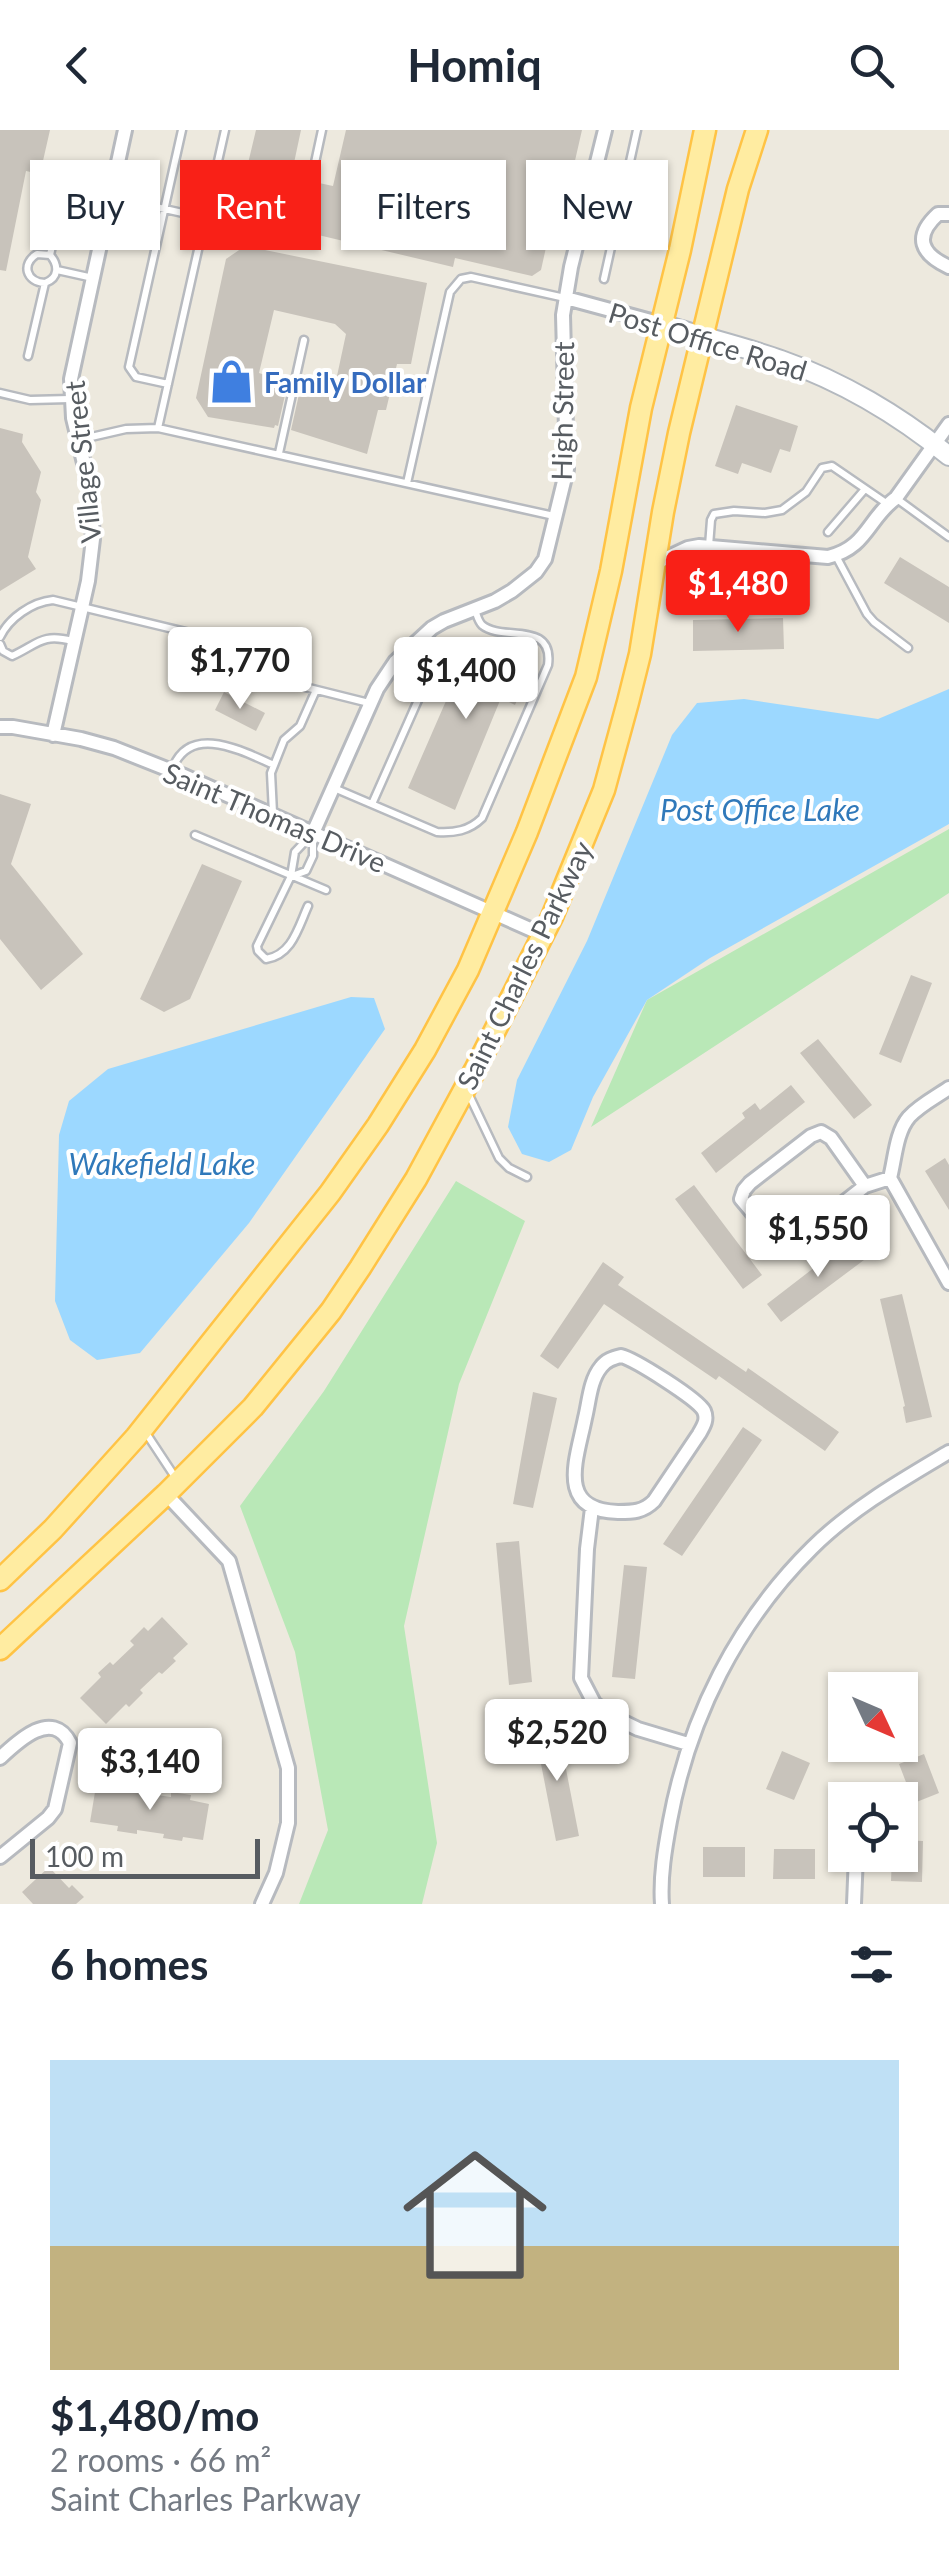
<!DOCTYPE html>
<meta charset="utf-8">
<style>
:root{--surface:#fff;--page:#f6f6f7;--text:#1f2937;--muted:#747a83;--line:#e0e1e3;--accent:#f92017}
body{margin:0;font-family:Lato,sans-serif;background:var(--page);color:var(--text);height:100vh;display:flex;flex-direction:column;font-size:38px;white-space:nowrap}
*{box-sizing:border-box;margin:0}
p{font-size:32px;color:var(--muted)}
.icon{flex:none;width:55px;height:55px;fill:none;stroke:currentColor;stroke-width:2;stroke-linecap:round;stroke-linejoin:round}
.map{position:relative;height:1774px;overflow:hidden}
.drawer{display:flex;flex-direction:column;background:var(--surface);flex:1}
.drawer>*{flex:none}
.hud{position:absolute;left:30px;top:30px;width:890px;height:90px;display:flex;gap:20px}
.needle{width:65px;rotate:134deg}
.tools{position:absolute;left:828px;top:1542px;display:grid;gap:20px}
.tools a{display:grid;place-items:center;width:90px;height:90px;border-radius:0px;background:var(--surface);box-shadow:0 2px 8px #0004;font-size:50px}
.scale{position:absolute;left:30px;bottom:25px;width:230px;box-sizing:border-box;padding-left:10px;border:5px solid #575c61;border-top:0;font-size:28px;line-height:35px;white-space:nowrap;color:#575c61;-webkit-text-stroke:8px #fff;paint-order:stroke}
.price{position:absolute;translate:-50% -85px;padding:0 22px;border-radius:10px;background:#fff;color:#222;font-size:32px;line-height:65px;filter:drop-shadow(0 2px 5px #0008)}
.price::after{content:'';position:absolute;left:50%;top:60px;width:30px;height:22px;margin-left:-15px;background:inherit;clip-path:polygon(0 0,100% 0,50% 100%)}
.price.active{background:var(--accent);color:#fff}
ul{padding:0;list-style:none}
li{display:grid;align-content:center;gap:20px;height:530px;padding:0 50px}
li+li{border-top:2px solid var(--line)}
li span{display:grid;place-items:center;height:310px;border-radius:0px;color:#555}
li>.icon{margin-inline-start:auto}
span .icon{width:180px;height:180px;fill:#fffc;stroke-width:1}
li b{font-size:42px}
h2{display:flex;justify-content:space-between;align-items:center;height:120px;padding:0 50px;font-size:42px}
.pill{padding:0 35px;border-radius:0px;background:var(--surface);box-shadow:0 2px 8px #0004;font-size:35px;line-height:90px}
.pill.active{background:var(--accent);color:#fff}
header{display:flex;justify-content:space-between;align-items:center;height:130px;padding:0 50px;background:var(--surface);font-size:45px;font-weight:700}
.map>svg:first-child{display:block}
.green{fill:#b9e8b7}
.water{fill:#9cd8ff}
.building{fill:#c8c3bb}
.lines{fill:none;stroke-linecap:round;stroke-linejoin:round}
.lane-casing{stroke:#b7babf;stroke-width:11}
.street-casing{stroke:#b7babf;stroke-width:18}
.secondary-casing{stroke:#b4b9bf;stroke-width:22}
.primary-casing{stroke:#ffc345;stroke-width:25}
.lane{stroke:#fff;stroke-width:6}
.street{stroke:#fff;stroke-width:12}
.secondary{stroke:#fff;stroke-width:18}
.primary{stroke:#ffeca1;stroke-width:20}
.labels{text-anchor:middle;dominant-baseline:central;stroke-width:8;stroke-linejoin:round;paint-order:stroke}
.street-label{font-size:28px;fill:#575c61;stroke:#fff}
.shop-label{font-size:28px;font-weight:bold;fill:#366cbe;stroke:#fff;text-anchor:start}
.water-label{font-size:30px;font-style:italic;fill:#3079ba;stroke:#fff}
</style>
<header><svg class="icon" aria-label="back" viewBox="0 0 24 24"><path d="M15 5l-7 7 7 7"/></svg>Homiq<svg class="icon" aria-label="search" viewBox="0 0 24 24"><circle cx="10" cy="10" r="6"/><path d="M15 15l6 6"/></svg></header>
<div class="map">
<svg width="949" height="1774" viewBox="0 0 949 1774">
<rect width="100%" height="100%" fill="#ede9de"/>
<!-- green -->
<path class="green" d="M 949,699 L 949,763 L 591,997 L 647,870 Z
M 456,1051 L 525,1091 L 459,1254 L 404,1496 L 437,1713 L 422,1774 L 299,1774 L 328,1700 L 295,1522 L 240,1376 L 324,1261 Z"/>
<!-- water -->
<path class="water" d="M 949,559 L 949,694 L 710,828 L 647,870 L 593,967 L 571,1020 L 549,1032 L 522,1024 L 508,997 L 517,950 L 587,811 L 672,605 L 697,573 L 744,569 L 878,589 Z
M 351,867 L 374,868 L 385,899 L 249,1093 L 140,1223 L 97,1230 L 70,1210 L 55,1171 L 59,1005 L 69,971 L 108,939 Z"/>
<!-- building -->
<path class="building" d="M 0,0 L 50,0 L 40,44 L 26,41 L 6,141 L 0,140 Z
M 256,0 L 301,0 L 291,47 L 333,56 L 346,0 L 582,0 L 558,105 L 549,104 L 541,140 L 532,146 L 455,128 L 453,137 L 251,89 L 239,71 Z
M 245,116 L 427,153 L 411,234 L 397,234 L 386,280 L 378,280 L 367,324 L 291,300 L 302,251 L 334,260 L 346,204 L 335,194 L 274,180 L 259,243 L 288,252 L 278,296 L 275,295 L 274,298 L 208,287 L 196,268 L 226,129 Z
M 736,275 L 798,296 L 790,322 L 780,319 L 771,343 L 742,333 L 738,344 L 715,336 Z
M 0,298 L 23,304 L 22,312 L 41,342 L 36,362 L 41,370 L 28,427 L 36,439 L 0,461 Z
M 900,427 L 949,457 L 949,493 L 884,453 Z
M 783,488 L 784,519 L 693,521 L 693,490 Z
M 454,518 L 533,534 L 515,575 L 501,568 L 455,680 L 408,658 L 456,548 L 442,542 Z
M 224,562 L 265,583 L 256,601 L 215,580 Z
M 0,664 L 31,674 L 11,734 L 83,824 L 41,860 L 0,809 Z
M 202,734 L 242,751 L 190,869 L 164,882 L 140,869 Z
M 911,845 L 932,853 L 901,933 L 879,924 Z
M 818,909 L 872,975 L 854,989 L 800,923 Z
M 791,955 L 805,972 L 716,1043 L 701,1023 L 745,988 L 742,983 L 755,973 L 760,980 Z
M 945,1028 L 949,1035 L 949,1080 L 925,1041 Z
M 694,1055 L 762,1145 L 743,1159 L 675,1069 Z
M 854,1107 L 868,1127 L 781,1192 L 767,1174 Z
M 603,1132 L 624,1147 L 618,1155 L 746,1242 L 748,1238 L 839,1302 L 825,1321 L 719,1246 L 716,1250 L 604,1174 L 558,1239 L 540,1226 Z
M 902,1164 L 932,1287 L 906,1293 L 903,1277 L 905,1276 L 880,1169 Z
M 533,1262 L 557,1268 L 533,1378 L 513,1374 Z
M 743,1297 L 762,1310 L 682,1426 L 663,1414 Z
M 519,1411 L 532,1552 L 509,1555 L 496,1413 Z
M 624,1435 L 647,1437 L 635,1549 L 612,1547 Z
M 162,1487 L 188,1514 L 173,1528 L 176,1531 L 162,1544 L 159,1542 L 140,1560 L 143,1563 L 129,1577 L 126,1574 L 106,1594 L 80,1568 L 101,1547 L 98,1543 L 110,1532 L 113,1535 L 134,1515 L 130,1511 L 144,1497 L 148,1501 Z
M 558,1598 L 579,1706 L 556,1711 L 535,1603 Z
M 782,1621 L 810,1633 L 794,1670 L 766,1659 Z
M 924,1624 L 939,1663 L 914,1673 L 899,1634 Z
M 96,1656 L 126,1660 L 126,1656 L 143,1658 L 142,1663 L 171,1667 L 171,1662 L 191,1665 L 190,1670 L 209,1674 L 203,1710 L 183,1707 L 182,1711 L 163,1708 L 164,1704 L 137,1700 L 137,1704 L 117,1701 L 118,1696 L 90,1692 Z
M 900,1710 L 923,1711 L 922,1752 L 891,1751 L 892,1725 L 900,1725 Z
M 703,1717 L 745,1717 L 745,1747 L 703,1747 Z
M 774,1719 L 815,1719 L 815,1749 L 773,1749 Z
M 49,1737 L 69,1758 L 72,1755 L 84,1767 L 76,1774 L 33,1774 L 22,1762 Z"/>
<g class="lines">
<defs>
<path id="lane" d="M 313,42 L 322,0
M 111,67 L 205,88
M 587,71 L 619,79
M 57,140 L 93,148
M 604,149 L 637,0
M 45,153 C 26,152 21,134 37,124 L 50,125
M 28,226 L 45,153 C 59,148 59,135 50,125 L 65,57
M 168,254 L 136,247 L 129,237 L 182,0
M 0,263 L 30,270 L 70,269
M 158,298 L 225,0
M 78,310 L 126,299 L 158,298 L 554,386
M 279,323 L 304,210
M 407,353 L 450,162 L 461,149 L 471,147 L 565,168
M 897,369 L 949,407
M 828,402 L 865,359
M 709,416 L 711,390 L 714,384 L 734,381 L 765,383 L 782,380 L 806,362 L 822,338 L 832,336 L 886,373
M 836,426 L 867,484 L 874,492 L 908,518
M 693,453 L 753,454 L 801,458
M 753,454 L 755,422
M 0,507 C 9,488 32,472 53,470 L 256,519 C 272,528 278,546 293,554 L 369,573
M 0,514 L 3,521 L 12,526 C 38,514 42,503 72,511
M 172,640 C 189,592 242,621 274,635
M 334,658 L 437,702 C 454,703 469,701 482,688 L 548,535 C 554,490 502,512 482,495 C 478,491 477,485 475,480
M 372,674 L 434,534 L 433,523 L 422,509
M 273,683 L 271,643 L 284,610 L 300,596 L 316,560
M 195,705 L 326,760
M 292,746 L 306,741 L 313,726 L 313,705
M 308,776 C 298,798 292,825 266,829 L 258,821 L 257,816 L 291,746 L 295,722 L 313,703
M 469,965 L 499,1028 L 509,1038 L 527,1047
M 146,1303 L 175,1347"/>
<path id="street" d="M 949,84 L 938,84 C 913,107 921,124 949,137
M 566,168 L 662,194
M 656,433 L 688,418 L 699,416 L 828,427 C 867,418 868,388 896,368 L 949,294
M 0,597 L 13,597 L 81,609 L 114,618 L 182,645 L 541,804
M 53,605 L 88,451 L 93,409 L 90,358 L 73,288 L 71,249 L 125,0
M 313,703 L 377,559 L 395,532 L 432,498 L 444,491 L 495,471 L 512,461 L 536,442 L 545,429 L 567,339 L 563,185 L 571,137 L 605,0
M 949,958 C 936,967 920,975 909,987 C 896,1002 895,1029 890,1048 L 949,1153
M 865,1056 L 831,1008 L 821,1002 L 811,1006 L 750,1053 L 744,1060 L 741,1069 L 777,1112 L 784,1116 L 792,1113 L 865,1056 L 890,1048
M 621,1226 C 634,1229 698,1269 704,1281 C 708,1290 703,1297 699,1304 L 654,1371 C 643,1382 633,1382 618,1382 C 555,1380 577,1329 585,1288 C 589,1272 590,1250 601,1237 C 606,1230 613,1228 621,1226 Z
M 166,1364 L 229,1431 L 288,1638 L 288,1693 L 276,1743 L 262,1774
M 592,1378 L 587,1419 L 581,1548 L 594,1573 L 605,1583 L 638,1599 L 688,1614
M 0,1628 C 17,1612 52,1578 70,1613 L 55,1679 L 48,1688 L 0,1727
M 662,1774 C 660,1747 665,1718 670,1691 C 689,1588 737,1492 812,1418 C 851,1379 902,1350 949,1322
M 854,1774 L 856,1725"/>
<path id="secondary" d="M 662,194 C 701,207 742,216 781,230 C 841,251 900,286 949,326"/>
<path id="primary" d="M 0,1450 L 53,1399 L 136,1307 L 330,1063 L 378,995 L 425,920 L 468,840 L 527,702 L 586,547 L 611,441 L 641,278 L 680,120 L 705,0
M 0,1519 L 166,1364 L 253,1277 L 331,1181 L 360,1138 L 416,1049 L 475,940 L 552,787 L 604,660 L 628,572 L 640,524 L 663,382 L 679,303 L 738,59 L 757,0"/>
</defs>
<!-- lane casing -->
<use href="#lane" class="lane-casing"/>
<!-- street casing -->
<use href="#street" class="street-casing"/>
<!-- secondary casing -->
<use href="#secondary" class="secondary-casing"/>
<!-- primary casing -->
<use href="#primary" class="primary-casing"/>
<!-- lane -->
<use href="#lane" class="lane"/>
<!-- street -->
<use href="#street" class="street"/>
<!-- secondary -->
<use href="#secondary" class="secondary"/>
<!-- primary -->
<use href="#primary" class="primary"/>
</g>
<!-- icons -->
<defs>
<symbol id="shop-bare" viewBox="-9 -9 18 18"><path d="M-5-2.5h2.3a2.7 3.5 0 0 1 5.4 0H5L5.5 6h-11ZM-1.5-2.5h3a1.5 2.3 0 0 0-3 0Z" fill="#3f7fe0" stroke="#fff" stroke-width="2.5" paint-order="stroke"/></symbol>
</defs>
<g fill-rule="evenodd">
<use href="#shop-bare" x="200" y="220" width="63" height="63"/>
</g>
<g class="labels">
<!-- street labels -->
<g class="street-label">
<text transform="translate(708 211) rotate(17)">Post Office Road</text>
<text transform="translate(562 281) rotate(-89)">High Street</text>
<text transform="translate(82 332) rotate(-96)">Village Street</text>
<text transform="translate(275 687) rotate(23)">Saint Thomas Drive</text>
<text transform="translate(524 835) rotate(-64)">Saint Charles Parkway</text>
</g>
<!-- shop labels -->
<g class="shop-label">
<text x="264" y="252">Family Dollar</text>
</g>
<!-- water labels -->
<g class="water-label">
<text x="760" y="679">Post Office Lake</text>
<text x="162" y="1033">Wakefield Lake</text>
</g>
</g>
</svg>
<div class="tools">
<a><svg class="needle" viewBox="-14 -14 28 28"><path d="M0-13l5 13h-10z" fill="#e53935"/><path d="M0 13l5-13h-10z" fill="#747a83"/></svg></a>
<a><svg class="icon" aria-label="locate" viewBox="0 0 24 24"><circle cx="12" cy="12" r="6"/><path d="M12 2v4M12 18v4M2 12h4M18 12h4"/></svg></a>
</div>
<div class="scale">100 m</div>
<b class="price active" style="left:738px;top:505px">$1,480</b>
<b class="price" style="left:240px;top:582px">$1,770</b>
<b class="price" style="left:466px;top:592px">$1,400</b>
<b class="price" style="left:818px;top:1150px">$1,550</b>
<b class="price" style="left:557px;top:1654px">$2,520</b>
<b class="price" style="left:150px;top:1683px">$3,140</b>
<div class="hud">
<a class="pill">Buy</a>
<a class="pill active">Rent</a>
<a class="pill">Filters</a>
<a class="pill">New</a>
</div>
</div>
<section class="drawer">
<h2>6 homes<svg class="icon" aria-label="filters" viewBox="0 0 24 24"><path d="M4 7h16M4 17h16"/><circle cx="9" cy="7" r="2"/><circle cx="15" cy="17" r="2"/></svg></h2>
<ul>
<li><span style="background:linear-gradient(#bfe0f5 60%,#c2b280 0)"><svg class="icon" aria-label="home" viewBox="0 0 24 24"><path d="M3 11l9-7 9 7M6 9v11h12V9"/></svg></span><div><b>$1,480/mo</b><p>2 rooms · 66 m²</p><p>Saint Charles Parkway</p></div></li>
</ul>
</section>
